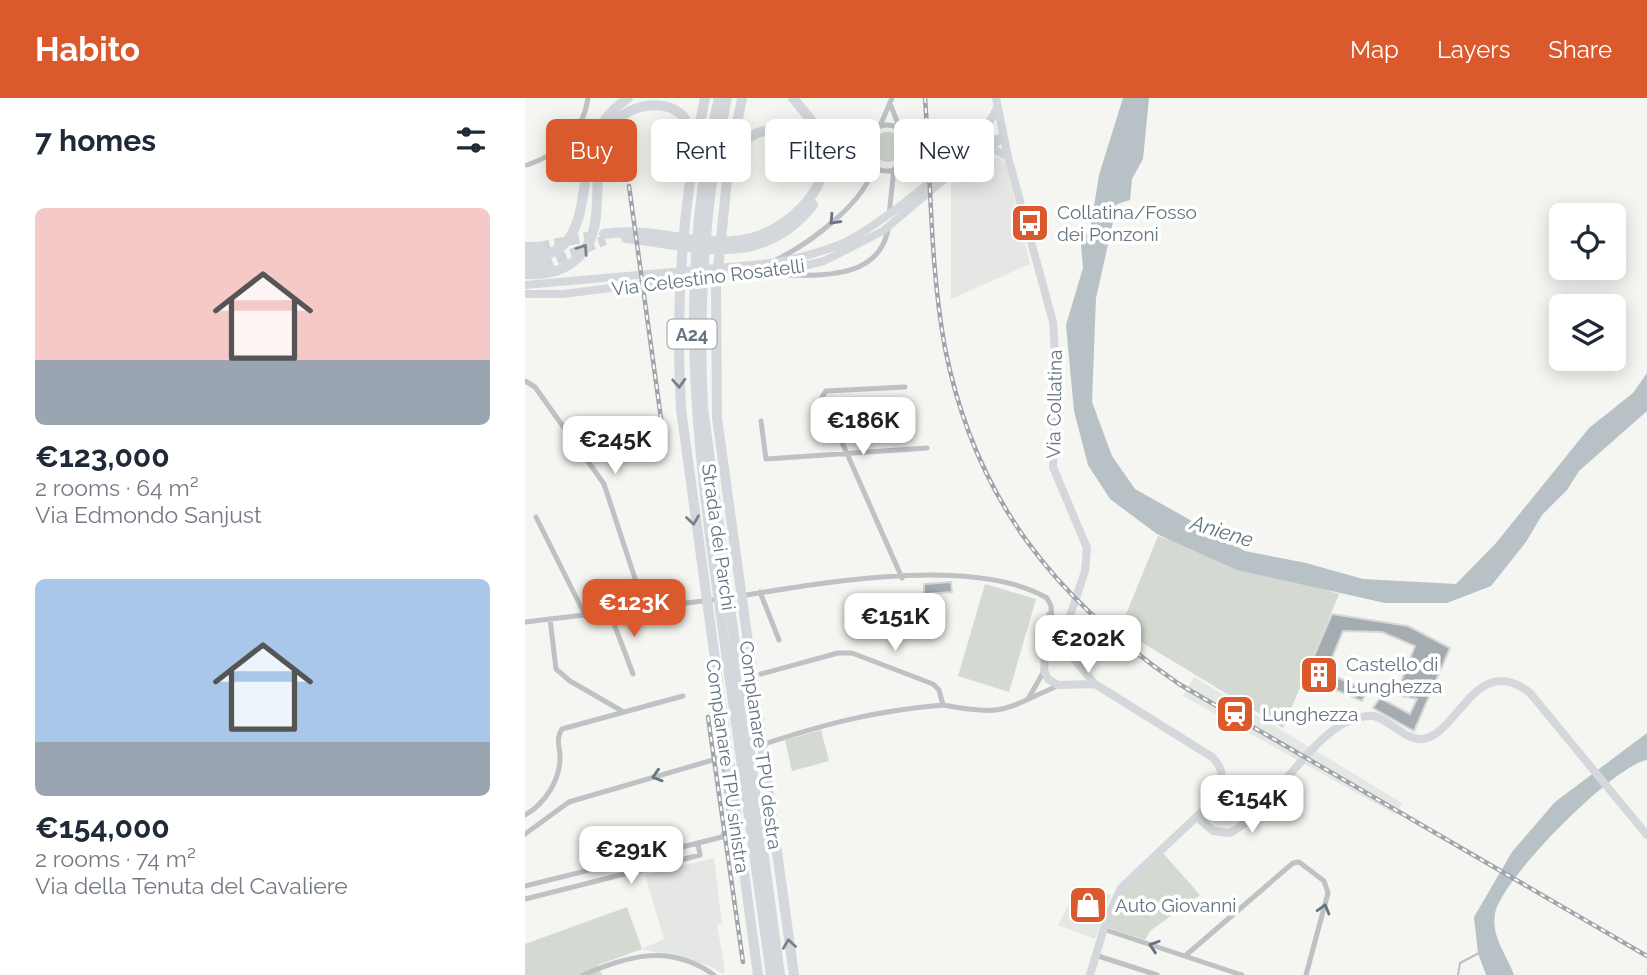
<!DOCTYPE html>
<meta charset="utf-8">
<style>
:root{--surface:#fff;--page:#f2f2f3;--text:#1f2937;--muted:#747a83;--accent:#da592d}
body{margin:0;font-family:Raleway,sans-serif;background:var(--page);color:var(--text);height:100vh;display:flex;flex-direction:column;font-size:26px;white-space:nowrap}
*{box-sizing:border-box;margin:0}
p{font-size:23px;color:var(--muted)}
.icon{flex:none;width:38px;height:38px;fill:none;stroke:currentColor;stroke-width:2;stroke-linecap:round;stroke-linejoin:round}
.map{position:relative;flex:1;overflow:hidden}
.side{display:flex;flex-direction:column;background:var(--surface);width:525px}
.side>*{flex:none}
.guide{position:absolute;left:21px;top:21px;width:665px;height:63px;display:flex;gap:14px}
.tools{position:absolute;left:1024px;top:105px;display:grid;gap:14px}
.tools a{display:grid;place-items:center;width:77px;height:77px;border-radius:10px;background:var(--surface);box-shadow:0 4px 18px #0003;font-size:35px}
.price{position:absolute;translate:-50% -60px;padding:0 16px;border-radius:14px;background:#fff;color:#222;font-size:23px;line-height:46px;filter:drop-shadow(0 2px 4px #0008)}
.price::after{content:'';position:absolute;left:50%;top:42px;width:21px;height:16px;margin-left:-10px;background:inherit;clip-path:polygon(0 0,100% 0,50% 100%)}
.price.active{background:var(--accent);color:#fff}
ul{padding:0;list-style:none}
li{display:grid;align-content:center;gap:14px;height:371px;padding:0 35px}
li span{display:grid;place-items:center;height:217px;border-radius:10px;color:#555}
li>.icon{margin-inline-start:auto}
span .icon{width:126px;height:126px;fill:#fffc;stroke-width:1}
li b{font-size:30px}
h2{display:flex;justify-content:space-between;align-items:center;height:84px;padding:0 35px;font-size:30px}
.tag{padding:0 24px;border-radius:10px;background:var(--surface);box-shadow:0 4px 18px #0003;font-size:24px;line-height:63px}
.tag.active{background:var(--accent);color:#fff}
header{display:flex;align-items:center;gap:42px;box-sizing:border-box;height:98px;padding:0 35px;background:var(--accent);color:#fff}
header strong{font-size:33px}
nav{display:flex;gap:38px;margin-inline-start:auto;font-size:24px}
main{display:flex;flex:1;min-height:0}
.map>svg:first-child{display:block}
.built{fill:#e5e7e5}
.green{fill:#d4dad1}
.water{fill:#b7c1c6}
.lines{fill:none;stroke-linecap:round;stroke-linejoin:round}
.stream{stroke:#b7c1c6;stroke-width:2}
.building{fill:#a4acb2;stroke:#d6d6d4;stroke-width:2}
.highway-tunnel{stroke:#d1d5d5;stroke-width:10;stroke-dasharray:10 5;stroke-linecap:butt}
.street{stroke:#bec2c5;stroke-width:5}
.secondary{stroke:#d4d8dc;stroke-width:8}
.highway{stroke:#d4d8dc;stroke-width:10}
.rail-casing{stroke:#9fa5aa;stroke-width:4.5}
.rail{stroke:#fff;stroke-width:2;stroke-dasharray:5;stroke-linecap:butt}
.oneway{stroke:#657481}
.oneway2{stroke:#76838f}
.labels{text-anchor:middle;dominant-baseline:central;stroke-width:7;stroke-linejoin:round;paint-order:stroke}
.shield{fill:#fff;stroke:#939ea7;stroke-width:2}
.shield-label{font-size:18px;font-weight:bold;fill:#657481}
.poi-label{font-size:19px;fill:#657481;stroke:#fff;text-anchor:start}
.street-label{font-size:19px;fill:#657481;stroke:#fff}
.water-label{font-size:21px;font-style:italic;fill:#61767e;stroke:#fff}
</style>
<header>
<strong>Habito</strong>
<nav><a>Map</a><a>Layers</a><a>Share</a></nav>
</header>
<main>
<section class="side">
<h2>7 homes<svg class="icon" aria-label="filters" viewBox="0 0 24 24"><path d="M4 7h16M4 17h16"/><circle cx="9" cy="7" r="2"/><circle cx="15" cy="17" r="2"/></svg></h2>
<ul>
<li><span style="background:linear-gradient(#f6c9c9 70%,#9aa5b1 0)"><svg class="icon" aria-label="home" viewBox="0 0 24 24"><path d="M3 11l9-7 9 7M6 9v11h12V9"/></svg></span><div><b>€123,000</b><p>2 rooms · 64 m²</p><p>Via Edmondo Sanjust</p></div></li>
<li><span style="background:linear-gradient(#a9c7e8 75%,#9aa5b1 0)"><svg class="icon" aria-label="home" viewBox="0 0 24 24"><path d="M3 11l9-7 9 7M6 9v11h12V9"/></svg></span><div><b>€154,000</b><p>2 rooms · 74 m²</p><p>Via della Tenuta del Cavaliere</p></div></li>
</ul>
</section>
<div class="map">
<svg width="1122" height="877" viewBox="0 0 1122 877">
<rect width="100%" height="100%" fill="#f5f5f1"/>
<!-- built -->
<path class="built" d="M 460,59 L 474,60 L 481,65 L 505,166 L 426,201 L 426,86 Z
M 669,579 L 877,705 L 871,717 L 658,598 Z
M 189,760 L 197,826 L 192,827 L 200,873 L 197,876 L 185,868 L 117,851 L 139,841 L 120,777 Z
M 553,788 L 586,797 L 570,841 L 533,827 Z"/>
<!-- green -->
<path class="green" d="M348 49a15 15 0 1 1 30 0a15 15 0 1 1-30 0Z
M 633,438 L 814,496 L 758,630 L 595,531 Z
M 460,486 L 511,501 L 484,594 L 433,578 Z
M 296,632 L 304,663 L 267,673 L 260,642 Z
M 637,754 L 675,797 L 625,833 L 620,842 L 581,829 L 602,786 Z
M 102,809 L 117,851 L 73,867 L 77,877 L 0,877 L 0,846 Z"/>
<!-- water -->
<path class="water" d="M 598,0 L 624,0 L 618,61 L 607,81 L 605,102 L 592,106 L 571,200 L 567,304 L 587,358 L 610,391 L 720,453 L 781,465 L 838,481 L 931,486 L 971,445 L 1064,330 L 1108,295 L 1122,275 L 1122,313 L 1054,373 L 1042,392 L 1017,417 L 1001,444 L 966,488 L 922,505 L 860,505 L 712,472 L 632,436 L 585,401 L 563,367 L 549,313 L 541,227 L 558,170 L 556,147 L 566,127 L 574,77 Z
M 1122,635 L 1122,662 C 1089,667 975,782 970,816 C 966,839 982,857 989,877 L 961,877 L 953,855 L 949,819 L 987,754 L 1030,704 Z"/>
<g class="lines">
<!-- stream -->
<path class="stream" d="M 933,877 L 935,865 L 954,855"/>
</g>
<!-- building -->
<path class="building" d="M 426,484 L 427,494 L 399,496 L 399,486 Z
M 807,516 L 883,528 L 925,550 L 889,633 L 848,610 L 855,600 L 885,616 L 892,601 L 871,597 L 890,548 L 857,534 L 818,533 L 801,574 L 842,593 L 837,603 L 780,579 Z"/>
<g class="lines">
<!-- highway-tunnel -->
<path class="highway-tunnel" d="M 15,149 L 71,137
M 18,167 L 80,142"/>
<!-- street -->
<path class="street" d="M 366,8 L 375,31
M339 50a23 23 0 1 1 46 0a23 23 0 1 1-46 0Z
M 355,28 L 367,0
M 2,67 C 35,56 58,35 63,0
M 364,117 L 369,71
M 253,161 C 283,146 343,103 348,68
M 253,177 C 296,177 356,183 364,127
M 0,283 L 10,289 L 79,386 L 120,511
M 236,323 L 241,361 L 402,350
M 11,419 L 60,517
M 377,480 L 297,299 L 301,293 L 380,289
M 235,494 L 254,542
M 215,498 C 297,485 448,457 522,500 L 526,508 L 528,544
M 85,515 L 108,576
M 25,521 L 31,571 L 45,583 L 97,613
M 0,524 L 195,501
M 518,554 L 517,535 L 524,516
M 236,576 L 313,555 L 327,555 L 408,586 L 414,592 L 418,607 C 482,619 478,611 535,587
M 503,601 L 519,573
M 224,651 C 293,628 345,613 418,607
M 0,717 C 20,706 36,681 35,657 C 34,647 31,640 37,631 L 158,598
M 0,736 L 44,704 L 205,657
M 0,788 L 197,739 L 205,723 L 198,660
M 0,801 L 175,757 L 173,746
M 578,831 L 717,877
M 570,857 L 632,877
M 660,858 L 768,765 L 774,764 L 799,783 L 803,795 L 781,877
M 58,877 C 104,858 143,845 189,877"/>
<!-- secondary -->
<path class="secondary" d="M 471,0 L 483,59 L 528,224 L 531,273 L 528,369 L 562,450 L 560,473 L 543,524 L 532,544
M 448,48 L 475,40
M 459,52 L 470,52 L 483,59
M 0,187 L 237,166 C 264,163 291,156 316,146 C 352,131 461,45 472,9
M 0,196 L 38,196 L 166,180 L 251,175 L 299,163 L 358,133 L 448,57 L 479,40
M 543,549 L 528,544 L 521,550 L 519,572 L 523,581 L 533,587 L 570,586
M 547,559 L 570,586 L 687,659 C 703,674 697,690 685,706 L 596,790 L 582,820 L 565,877
M 672,719 L 688,733 L 705,735 C 755,708 792,615 849,618 C 865,622 881,643 898,641 C 932,637 952,552 1005,595 L 1122,737"/>
<!-- highway -->
<path class="highway" d="M 180,0 C 157,104 150,206 156,311 L 233,877
M 194,0 C 149,190 173,357 200,547 C 215,657 230,767 246,877
M 202,0 C 179,103 173,205 178,310 L 255,877
M 217,0 L 203,72 L 191,190 L 192,320 L 269,877
M 268,0 C 287,24 308,42 302,74
M 79,136 C 150,125 213,174 276,110 C 343,42 230,0 209,61
M 101,140 C 172,148 235,173 288,107
M 0,149 L 15,149
M 0,159 C 67,161 53,90 67,47 C 73,27 86,12 103,0
M 0,166 L 18,167
M 0,176 C 23,177 43,173 58,154 C 85,120 59,64 89,26 C 104,6 141,0 158,18 C 165,27 165,43 165,54"/>
<defs>
<path id="rail" d="M 400,0 C 406,82 405,169 420,250 C 450,401 529,500 654,586 L 1122,858
M 104,88 L 138,335
M 183,619 L 218,864"/>
</defs>
<!-- rail casing -->
<use href="#rail" class="rail-casing"/>
<!-- rail -->
<use href="#rail" class="rail"/>
</g>
<!-- one-way arrows -->
<defs><path id="oneway-chevron" d="M-2-3.5L2.5 0L-2 3.5" fill="none" stroke-width="1.6" stroke-linecap="round" stroke-linejoin="round" transform="scale(1.75)"/></defs>
<g class="oneway">
<use href="#oneway-chevron" transform="translate(309 122) rotate(133)"/>
<use href="#oneway-chevron" transform="translate(132 678) rotate(163)"/>
<use href="#oneway-chevron" transform="translate(799 811) rotate(-74)"/>
<use href="#oneway-chevron" transform="translate(629 848) rotate(-162)"/>
</g>
<g class="oneway2">
<use href="#oneway-chevron" transform="translate(58 151) rotate(-56)"/>
<use href="#oneway-chevron" transform="translate(154 285) rotate(87)"/>
<use href="#oneway-chevron" transform="translate(168 422) rotate(82)"/>
<use href="#oneway-chevron" transform="translate(264 846) rotate(-98)"/>
</g>
<!-- icons -->
<defs>
<symbol id="bus-square" viewBox="-11 -11 22 22"><rect x="-9" y="-9" width="18" height="18" rx="4" fill="#da592d" stroke="#fff"/><path d="M-5-6H5V4H4V6H2V4H-2V6H-4V4H-5ZM-3.5-4V0h7V-4ZM-3.5 1.2v1.5H-2V1.2ZM2 1.2v1.5H3.5V1.2Z" fill="#fff"/></symbol>
<symbol id="building-square" viewBox="-11 -11 22 22"><rect x="-9" y="-9" width="18" height="18" rx="4" fill="#da592d" stroke="#fff"/><path d="M-4-6H4V6H1V3H-1V6H-4ZM-2.5-4.3h1.7v1.8h-1.7ZM.8-4.3h1.7v1.8H.8ZM-2.5-1h1.7V.8h-1.7ZM.8-1h1.7V.8H.8Z" fill="#fff"/></symbol>
<symbol id="station-square" viewBox="-11 -11 22 22"><rect x="-9" y="-9" width="18" height="18" rx="4" fill="#da592d" stroke="#fff"/><path d="M-3-6H3Q5-6 5-4V2Q5 4 3 4L4.5 6H3L1.5 4h-3L-3 6H-4.5L-3 4Q-5 4-5 2V-4Q-5-6-3-6ZM-3.5-4v3h7v-3ZM-3.5 1v1.5H-2V1ZM2 1v1.5H3.5V1Z" fill="#fff"/></symbol>
<symbol id="shop-square" viewBox="-11 -11 22 22"><rect x="-9" y="-9" width="18" height="18" rx="4" fill="#da592d" stroke="#fff"/><path d="M-5-2.5h2.3a2.7 3.5 0 0 1 5.4 0H5L5.5 6h-11ZM-1.5-2.5h3a1.5 2.3 0 0 0-3 0Z" fill="#fff"/></symbol>
</defs>
<g fill-rule="evenodd">
<use href="#bus-square" x="483" y="103" width="44" height="44"/>
<use href="#building-square" x="772" y="555" width="44" height="44"/>
<use href="#station-square" x="688" y="594" width="44" height="44"/>
<use href="#shop-square" x="541" y="785" width="44" height="44"/>
</g>
<g class="labels">
<!-- shield labels -->
<rect class="shield" x="142.5" y="221.5" width="49" height="29" rx="5"/>
<g class="shield-label">
<text x="167" y="236">A24</text>
</g>
<!-- poi labels -->
<g class="poi-label">
<text x="532" y="114">Collatina/Fosso<tspan x="532" dy="22">dei Ponzoni</tspan></text>
<text x="821" y="566">Castello di<tspan x="821" dy="22">Lunghezza</tspan></text>
<text x="737" y="616">Lunghezza</text>
<text x="590" y="807">Auto Giovanni</text>
</g>
<!-- street labels -->
<g class="street-label">
<text transform="translate(183 179) rotate(-7)">Via Celestino Rosatelli</text>
<text transform="translate(529 306) rotate(-89)">Via Collatina</text>
<text transform="translate(194 439) rotate(82)">Strada dei Parchi</text>
<text transform="translate(236 647) rotate(82)">Complanare TPU destra</text>
<text transform="translate(203 668) rotate(82)">Complanare TPU sinistra</text>
</g>
<!-- water labels -->
<g class="water-label">
<text transform="translate(697 433) rotate(17)">Aniene</text>
</g>
</g>
</svg>
<div class="tools">
<a><svg class="icon" aria-label="locate" viewBox="0 0 24 24"><circle cx="12" cy="12" r="6"/><path d="M12 2v4M12 18v4M2 12h4M18 12h4"/></svg></a>
<a><svg class="icon" aria-label="layers" viewBox="0 0 24 24"><path d="M12 4l9 5-9 5-9-5zM3 14l9 5 9-5"/></svg></a>
</div>
<b class="price" style="left:338px;top:359px">€186K</b>
<b class="price" style="left:90px;top:378px">€245K</b>
<b class="price active" style="left:109px;top:541px">€123K</b>
<b class="price" style="left:370px;top:555px">€151K</b>
<b class="price" style="left:563px;top:577px">€202K</b>
<b class="price" style="left:727px;top:737px">€154K</b>
<b class="price" style="left:106px;top:788px">€291K</b>
<div class="guide">
<a class="tag active">Buy</a>
<a class="tag">Rent</a>
<a class="tag">Filters</a>
<a class="tag">New</a>
</div>
</div>
</main>
